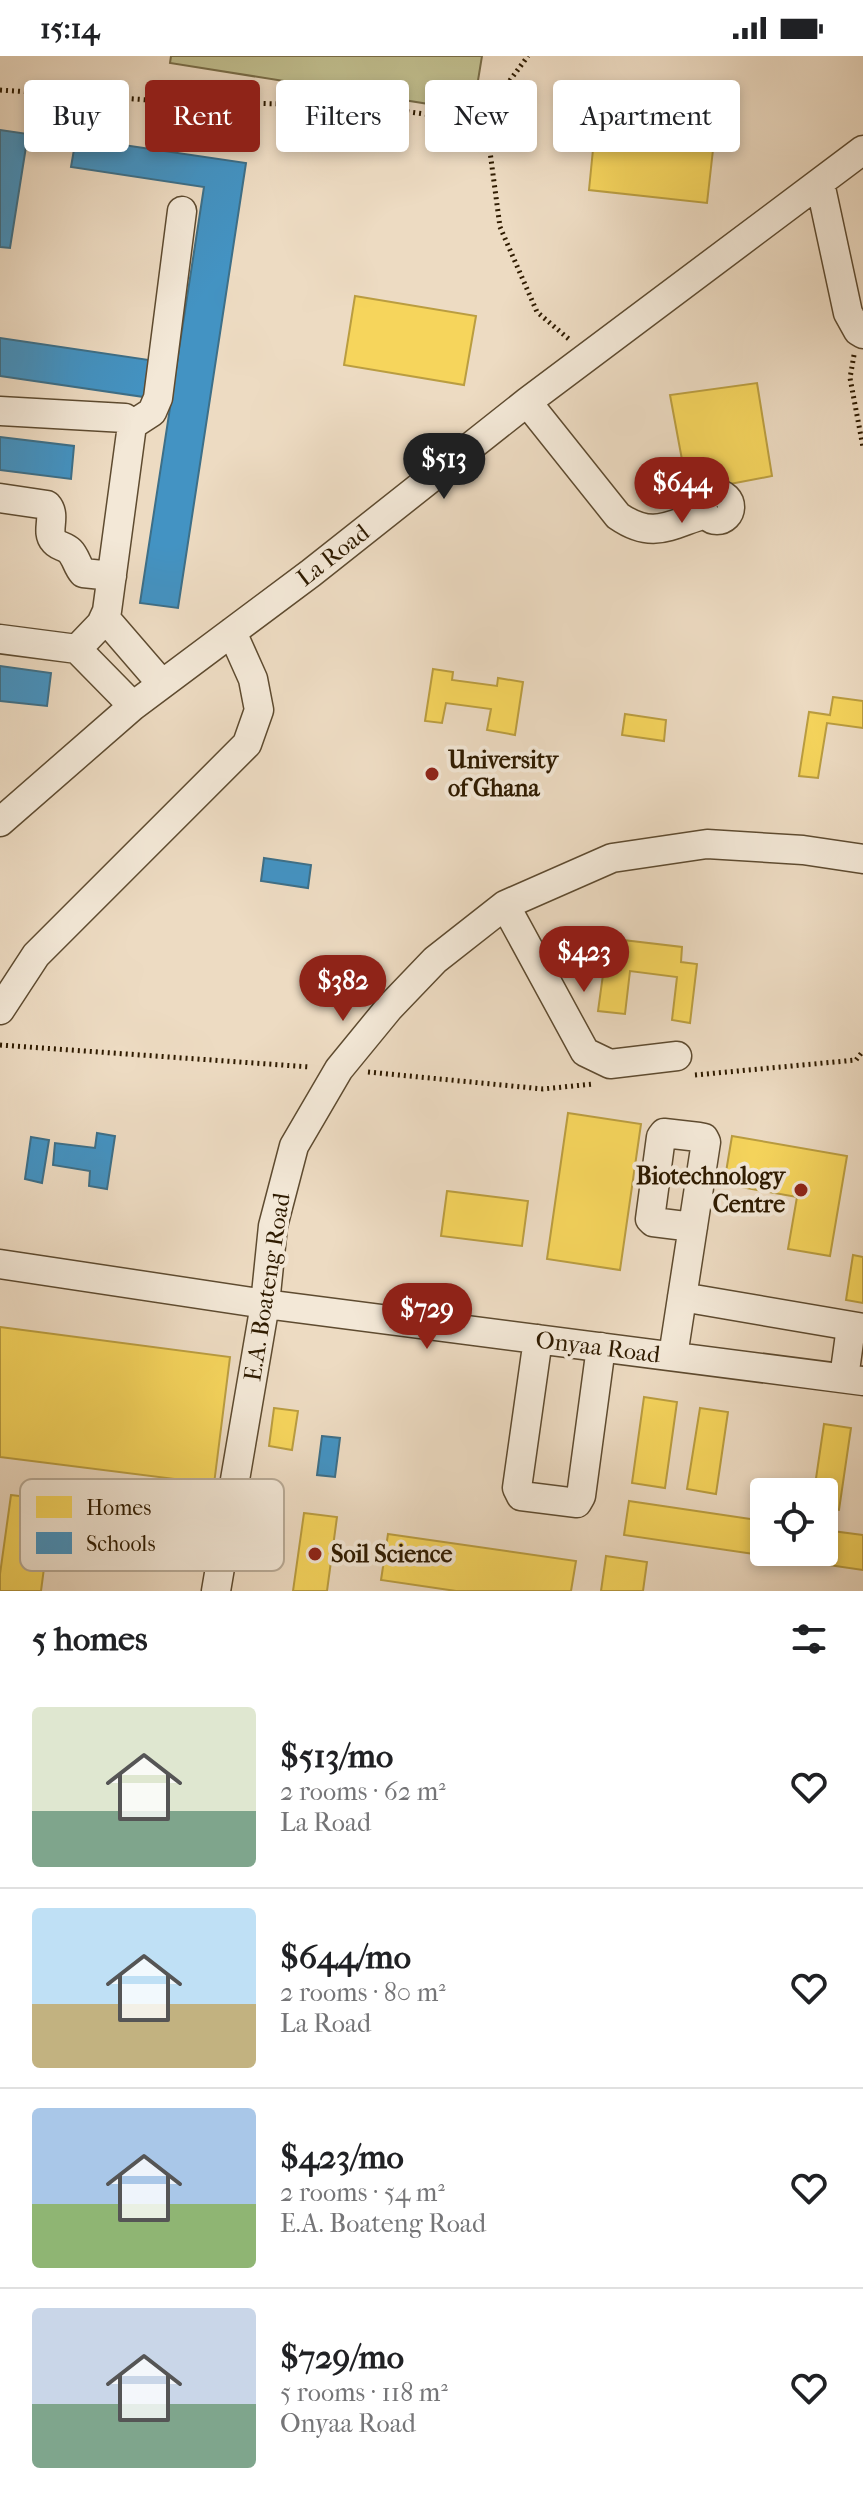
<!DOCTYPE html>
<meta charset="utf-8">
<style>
:root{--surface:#fff;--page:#f6f6f6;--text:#202124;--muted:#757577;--line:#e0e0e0;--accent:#8f2418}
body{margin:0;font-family:"IM FELL French Canon",serif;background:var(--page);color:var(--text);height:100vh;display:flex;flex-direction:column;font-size:30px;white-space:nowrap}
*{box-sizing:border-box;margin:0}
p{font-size:26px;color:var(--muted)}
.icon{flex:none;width:44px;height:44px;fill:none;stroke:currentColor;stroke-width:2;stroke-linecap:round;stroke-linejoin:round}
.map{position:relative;height:1535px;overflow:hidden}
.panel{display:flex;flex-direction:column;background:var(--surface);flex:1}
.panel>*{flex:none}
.guide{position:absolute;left:24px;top:24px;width:816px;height:72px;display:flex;gap:16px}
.controls{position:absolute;left:750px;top:1422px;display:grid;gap:16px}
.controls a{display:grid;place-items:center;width:88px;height:88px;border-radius:8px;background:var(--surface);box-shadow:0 4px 12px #0003;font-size:40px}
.price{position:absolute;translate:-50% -68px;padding:0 18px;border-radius:28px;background:var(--accent);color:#fff;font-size:26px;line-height:52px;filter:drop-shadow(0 2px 4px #0008)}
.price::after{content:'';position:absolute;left:50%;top:48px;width:24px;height:18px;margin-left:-12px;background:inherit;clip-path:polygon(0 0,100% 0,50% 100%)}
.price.on{background:#222;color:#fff}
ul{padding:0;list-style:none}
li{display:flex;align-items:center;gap:24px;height:200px;padding:0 32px}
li+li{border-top:2px solid var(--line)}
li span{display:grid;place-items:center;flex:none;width:224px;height:160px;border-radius:8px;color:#555}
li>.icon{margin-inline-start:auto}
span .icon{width:96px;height:96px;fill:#fffc;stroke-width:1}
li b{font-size:34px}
h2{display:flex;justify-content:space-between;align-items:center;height:96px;padding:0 32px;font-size:34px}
.pill{padding:0 28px;border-radius:8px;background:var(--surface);box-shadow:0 4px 12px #0003;font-size:28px;line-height:72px}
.pill.on{background:var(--accent);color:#fff}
.status{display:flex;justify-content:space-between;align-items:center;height:56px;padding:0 40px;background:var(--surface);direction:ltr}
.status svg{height:22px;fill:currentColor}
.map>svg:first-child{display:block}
.green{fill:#c0be8e;stroke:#786c47;stroke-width:2}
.homes{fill:#f6d55c;stroke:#ba9d40;stroke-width:2}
.schools{fill:#4393c3;stroke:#3d6f88;stroke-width:2}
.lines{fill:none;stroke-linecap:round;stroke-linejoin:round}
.minor-casing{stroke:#5e4b30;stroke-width:31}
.path{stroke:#2f1b00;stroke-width:5;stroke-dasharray:2 4;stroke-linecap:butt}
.minor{stroke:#f3e8d7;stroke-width:28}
.poi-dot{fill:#8f2418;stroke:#f3e8d7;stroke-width:3}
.labels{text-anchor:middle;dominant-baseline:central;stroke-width:8;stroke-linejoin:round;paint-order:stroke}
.street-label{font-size:24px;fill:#2f1b00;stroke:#f3e8d7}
.poi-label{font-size:24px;font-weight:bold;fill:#2f1b00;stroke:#f3e8d7;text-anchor:start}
.key{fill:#f3e8d7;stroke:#b8aa96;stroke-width:2}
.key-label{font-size:22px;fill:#2f1b00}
</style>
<div class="status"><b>15:14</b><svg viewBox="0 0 49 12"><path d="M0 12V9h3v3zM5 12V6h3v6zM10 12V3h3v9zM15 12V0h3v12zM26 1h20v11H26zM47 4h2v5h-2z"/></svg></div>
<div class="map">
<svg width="863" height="1535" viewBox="0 0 863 1535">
<rect width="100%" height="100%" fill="#eddbc2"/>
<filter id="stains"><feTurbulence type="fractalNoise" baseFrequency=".0025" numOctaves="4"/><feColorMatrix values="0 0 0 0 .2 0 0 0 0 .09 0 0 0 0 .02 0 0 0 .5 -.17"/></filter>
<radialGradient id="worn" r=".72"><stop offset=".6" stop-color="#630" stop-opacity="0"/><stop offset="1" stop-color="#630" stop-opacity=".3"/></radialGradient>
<!-- green -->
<path class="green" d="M 171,0 L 482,0 L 473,55 L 170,7 Z"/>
<!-- homes -->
<path class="homes" d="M 596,63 L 715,76 L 707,147 L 589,134 Z
M 355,240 L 476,260 L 464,329 L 344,309 Z
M 757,327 L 772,420 L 688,436 L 670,339 Z
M 433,613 L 453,616 L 452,624 L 497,630 L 498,622 L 523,626 L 515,679 L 487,674 L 491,653 L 446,647 L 442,667 L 425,665 Z
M 833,641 L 863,645 L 863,672 L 827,667 L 818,722 L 799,720 L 809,656 L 830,659 Z
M 625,658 L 666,664 L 664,685 L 622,679 Z
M 623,884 L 682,891 L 681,906 L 697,908 L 690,967 L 672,964 L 677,921 L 630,915 L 625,958 L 598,955 L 605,904 L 621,907 Z
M 568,1057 L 641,1068 L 620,1214 L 547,1203 Z
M 732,1080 L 847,1100 L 830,1200 L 788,1193 L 797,1141 L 724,1128 Z
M 447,1135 L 528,1145 L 522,1190 L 441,1180 Z
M 853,1199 L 863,1201 L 863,1247 L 846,1244 Z
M 0,1271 L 230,1301 L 214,1428 L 0,1401 Z
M 644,1341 L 677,1346 L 665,1432 L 632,1427 Z
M 274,1352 L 298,1355 L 292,1394 L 269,1390 Z
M 700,1352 L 728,1356 L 716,1438 L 687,1433 Z
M 824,1368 L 851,1372 L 839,1454 L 824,1452 L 824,1436 L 814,1436 Z
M 11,1439 L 53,1444 L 41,1535 L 0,1535 L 0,1518 Z
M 629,1445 L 764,1465 L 764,1496 L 824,1496 L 824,1474 L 863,1479 L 863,1514 L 624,1479 Z
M 304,1457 L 337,1461 L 327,1535 L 293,1535 Z
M 388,1478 L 576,1505 L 571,1535 L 456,1535 L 381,1524 Z
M 606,1500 L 647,1506 L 643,1535 L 601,1535 Z"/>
<!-- schools -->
<path class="schools" d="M 0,74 L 28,78 L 10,192 L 0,191 Z
M 76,82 L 246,107 L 178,552 L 140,547 L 204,131 L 71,111 Z
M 0,282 L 149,304 L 144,341 L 0,320 Z
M 0,381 L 74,390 L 71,423 L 0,414 Z
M 0,610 L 51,617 L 47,650 L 0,645 Z
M 264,802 L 311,809 L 308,832 L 261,825 Z
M 97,1077 L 115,1080 L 107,1133 L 89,1130 L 90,1115 L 53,1109 L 55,1087 L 95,1092 Z
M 31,1081 L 49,1084 L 42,1127 L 25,1123 Z
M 322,1380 L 340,1382 L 335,1421 L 317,1419 Z"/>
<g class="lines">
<defs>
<path id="minor" d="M 820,127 L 848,257 L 858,275 L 863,278
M 527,346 L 618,460 C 653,484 669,469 705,458
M 0,355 L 125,362 L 132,369 L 107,555 L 101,568 L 77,593
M 132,369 L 152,356 L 158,342 L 182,155
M704 451a13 13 0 1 1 26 0a13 13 0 1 1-26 0Z
M 0,442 L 47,449 C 57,460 45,475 54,485 C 57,490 65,490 70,495 C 76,501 77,510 83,517 L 112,520
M 105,562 L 162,628
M 0,583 L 77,593 L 133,650
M 0,766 L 133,650 L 311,517 L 527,346 L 863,94
M 505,849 L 585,996 L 610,1008 L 677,1000
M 0,954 L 36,899 L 247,688 L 259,654 L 253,623 L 232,576
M 0,1208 L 265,1248 L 863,1325
M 682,1241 L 863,1272
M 538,1283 L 517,1432 L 521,1440 L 577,1447 L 581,1440 L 601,1291
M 673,1300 L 706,1086 L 704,1082 L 699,1081 L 664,1077 L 661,1081 L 650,1163 L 653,1166 L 693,1171
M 844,1322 L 851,1271
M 216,1535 L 265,1248 L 273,1170 L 294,1090 L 339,1013 L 389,952 L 435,904 L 505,849 L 612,802 L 707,788 L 803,794 L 863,803"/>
</defs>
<!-- minor casing -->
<use href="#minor" class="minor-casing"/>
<!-- path -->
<path class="path" d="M 0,34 L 164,45 L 365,50 L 454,62 L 485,58 L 528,0
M 485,58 L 500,171 L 537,256 L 570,284
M 854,299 L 850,322 L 863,391
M 0,989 L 310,1011
M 368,1016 L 543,1033 L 593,1028
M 695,1019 L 856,1004 L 863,995"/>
<!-- minor -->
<use href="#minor" class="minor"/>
</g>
<!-- markers -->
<g class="poi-dot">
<circle cx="432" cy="718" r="8"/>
<circle cx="801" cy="1134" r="8"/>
<circle cx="315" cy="1498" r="8"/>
</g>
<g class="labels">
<!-- street labels -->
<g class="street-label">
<text transform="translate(333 499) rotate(-38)">La Road</text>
<text transform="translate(267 1231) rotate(-81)">E.A. Boateng Road</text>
<text transform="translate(598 1291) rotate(7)">Onyaa Road</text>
</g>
<!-- poi labels -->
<g class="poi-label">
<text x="448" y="704">University<tspan x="448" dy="28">of Ghana</tspan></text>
<text x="785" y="1120" text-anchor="end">Biotechnology<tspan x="785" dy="28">Centre</tspan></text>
<text x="331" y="1498">Soil Science</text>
</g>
</g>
<!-- legend -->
<rect x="20" y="1423" width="264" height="92" rx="12" class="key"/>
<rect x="36" y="1440" width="36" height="22" fill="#f6d55c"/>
<rect x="36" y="1476" width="36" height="22" fill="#4393c3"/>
<g class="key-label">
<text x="86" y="1459">Homes</text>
<text x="86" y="1495">Schools</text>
</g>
<rect width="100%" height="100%" filter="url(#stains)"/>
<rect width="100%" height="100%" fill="url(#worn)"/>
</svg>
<div class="controls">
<a><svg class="icon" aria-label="locate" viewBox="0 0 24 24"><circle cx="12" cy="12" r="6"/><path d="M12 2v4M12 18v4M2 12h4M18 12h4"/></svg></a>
</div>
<b class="price on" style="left:444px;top:445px">$513</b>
<b class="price" style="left:682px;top:469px">$644</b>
<b class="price" style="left:584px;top:938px">$423</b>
<b class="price" style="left:343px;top:967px">$382</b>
<b class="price" style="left:427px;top:1295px">$729</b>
<div class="guide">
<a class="pill">Buy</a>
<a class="pill on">Rent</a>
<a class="pill">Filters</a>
<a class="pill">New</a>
<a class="pill">Apartment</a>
</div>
</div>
<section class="panel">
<h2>5 homes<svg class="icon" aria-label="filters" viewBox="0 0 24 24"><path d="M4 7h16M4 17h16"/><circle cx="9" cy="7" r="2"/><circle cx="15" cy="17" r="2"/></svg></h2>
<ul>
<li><span style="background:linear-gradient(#dfe7d0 65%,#7fa58c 0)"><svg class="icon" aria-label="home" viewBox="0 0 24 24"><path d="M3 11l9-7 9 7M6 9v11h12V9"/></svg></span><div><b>$513/mo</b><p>2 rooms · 62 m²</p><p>La Road</p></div><svg class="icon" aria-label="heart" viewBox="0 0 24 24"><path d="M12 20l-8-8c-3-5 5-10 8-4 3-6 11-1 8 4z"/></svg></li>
<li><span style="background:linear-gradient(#bfe0f5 60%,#c2b280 0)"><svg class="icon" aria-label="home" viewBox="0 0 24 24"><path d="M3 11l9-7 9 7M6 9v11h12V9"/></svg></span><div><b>$644/mo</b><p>2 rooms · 80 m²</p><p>La Road</p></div><svg class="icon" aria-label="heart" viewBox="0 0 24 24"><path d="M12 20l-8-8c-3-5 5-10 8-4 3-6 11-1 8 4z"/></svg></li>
<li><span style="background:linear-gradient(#a9c7e8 60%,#8fb573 0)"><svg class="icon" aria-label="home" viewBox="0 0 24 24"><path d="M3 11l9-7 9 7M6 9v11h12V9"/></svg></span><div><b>$423/mo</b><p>2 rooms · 54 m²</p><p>E.A. Boateng Road</p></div><svg class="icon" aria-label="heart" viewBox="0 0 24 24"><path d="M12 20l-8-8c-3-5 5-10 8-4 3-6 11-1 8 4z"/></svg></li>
<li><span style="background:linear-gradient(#c9d6e8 60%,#7fa58c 0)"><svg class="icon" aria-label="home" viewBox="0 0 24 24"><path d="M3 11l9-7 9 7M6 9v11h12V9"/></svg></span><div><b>$729/mo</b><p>5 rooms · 118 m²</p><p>Onyaa Road</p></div><svg class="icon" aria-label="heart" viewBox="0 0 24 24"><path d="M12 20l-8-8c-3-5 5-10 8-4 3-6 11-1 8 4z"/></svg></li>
</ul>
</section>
